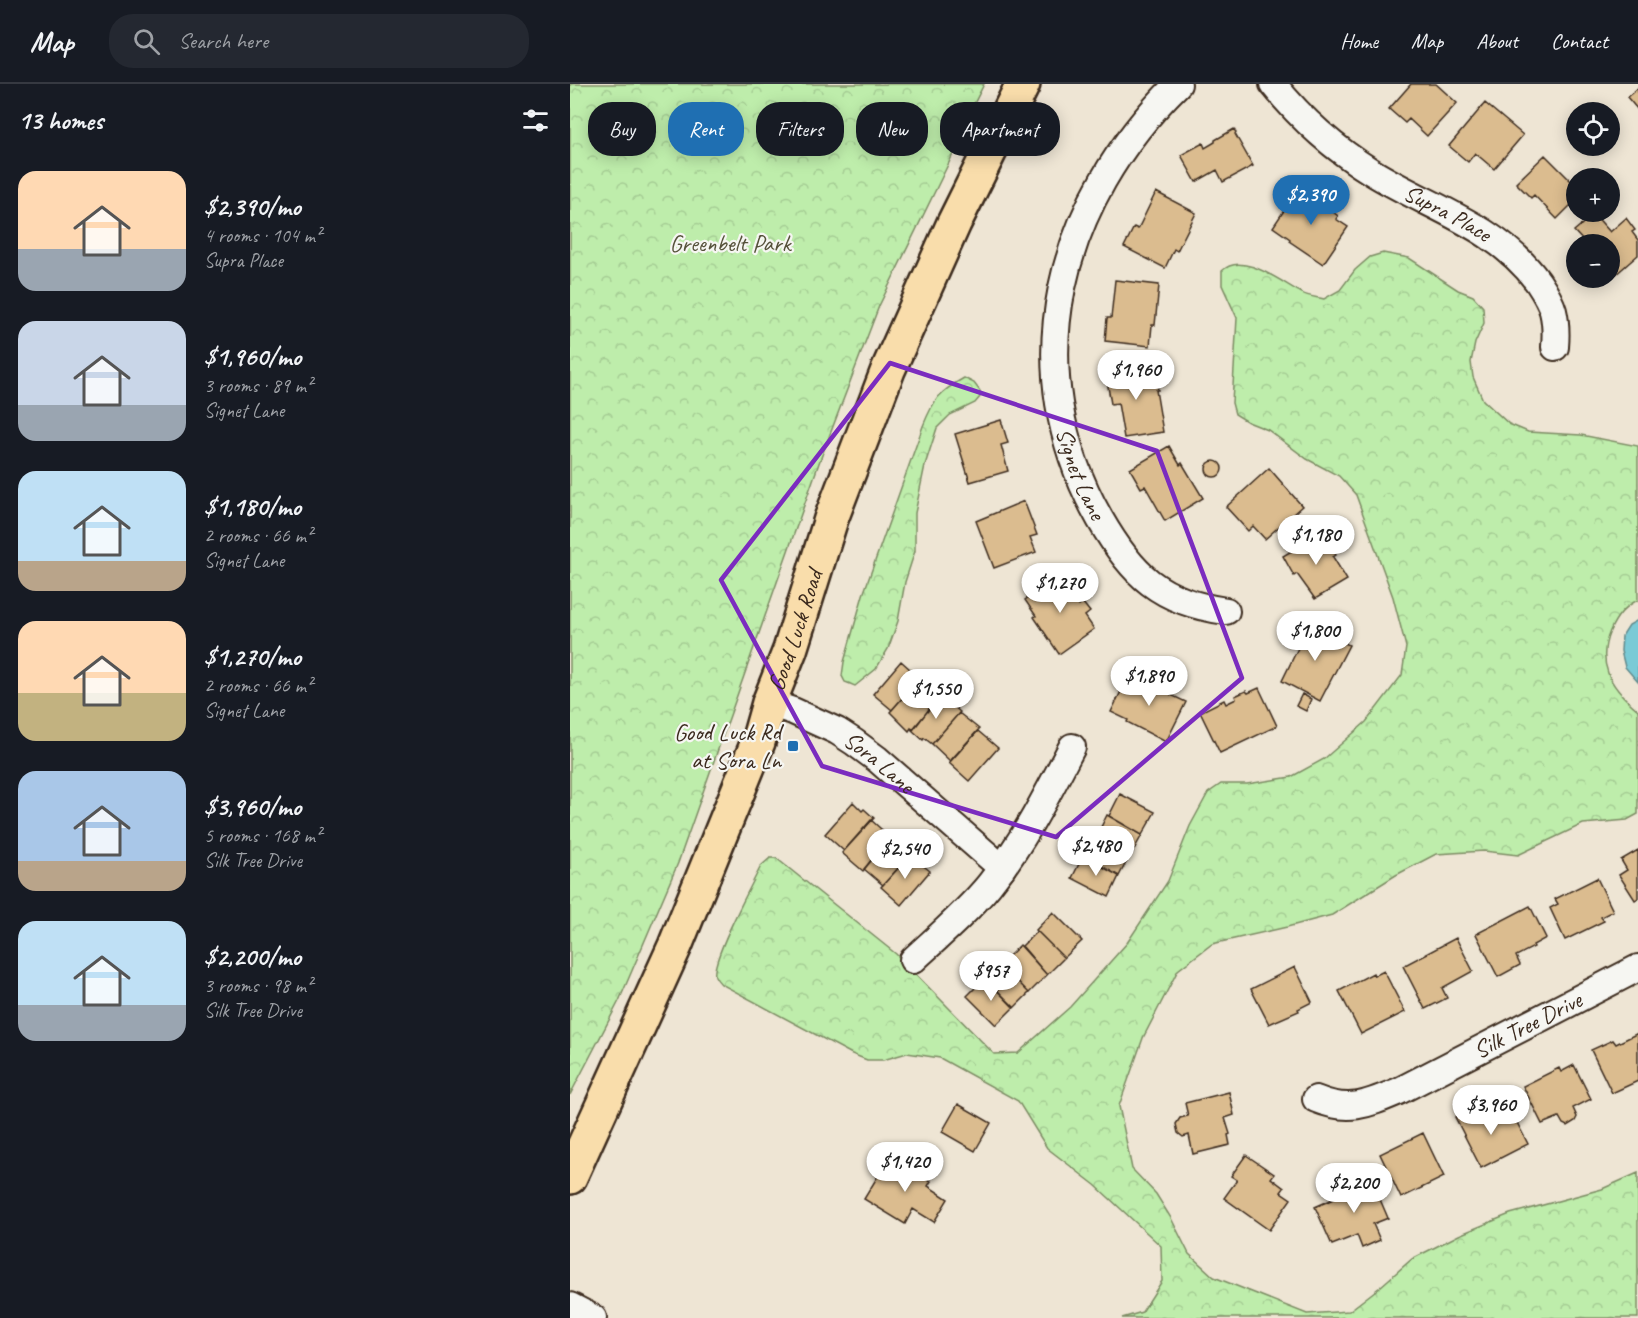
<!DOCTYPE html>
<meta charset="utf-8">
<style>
:root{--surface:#171b24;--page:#242831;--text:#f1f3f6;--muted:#9ea1a6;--line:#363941;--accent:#1f6fb2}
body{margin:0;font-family:Caveat,sans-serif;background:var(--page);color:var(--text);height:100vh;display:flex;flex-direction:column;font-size:22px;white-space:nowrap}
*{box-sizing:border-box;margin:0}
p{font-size:20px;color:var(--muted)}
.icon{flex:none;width:33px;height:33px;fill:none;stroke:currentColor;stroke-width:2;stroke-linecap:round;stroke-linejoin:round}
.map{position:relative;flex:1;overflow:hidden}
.drawer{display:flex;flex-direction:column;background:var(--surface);width:570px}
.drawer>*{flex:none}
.top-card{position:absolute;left:18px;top:18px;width:570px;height:54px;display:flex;gap:12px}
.fabs{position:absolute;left:996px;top:18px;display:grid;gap:12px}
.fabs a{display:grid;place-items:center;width:54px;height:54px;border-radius:50%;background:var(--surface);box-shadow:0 3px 15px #0003;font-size:30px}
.price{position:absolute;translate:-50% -51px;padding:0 14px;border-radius:21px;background:#fff;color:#222;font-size:20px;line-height:39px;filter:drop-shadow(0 2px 3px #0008)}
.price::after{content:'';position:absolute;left:50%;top:36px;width:18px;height:14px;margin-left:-9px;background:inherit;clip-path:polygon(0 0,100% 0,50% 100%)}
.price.active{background:var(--accent);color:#fff}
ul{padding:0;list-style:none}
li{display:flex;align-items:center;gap:18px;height:150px;padding:0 18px}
li span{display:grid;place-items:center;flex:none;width:168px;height:120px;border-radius:18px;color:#555}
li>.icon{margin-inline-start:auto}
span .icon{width:72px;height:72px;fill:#fffc;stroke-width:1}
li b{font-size:26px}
h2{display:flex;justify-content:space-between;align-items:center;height:72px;padding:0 18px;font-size:26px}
.tag{padding:0 21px;border-radius:24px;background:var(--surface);box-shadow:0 3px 15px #0003;font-size:21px;line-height:54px}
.tag.active{background:var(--accent);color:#fff}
header{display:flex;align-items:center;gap:36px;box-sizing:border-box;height:84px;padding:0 30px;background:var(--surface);border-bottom:2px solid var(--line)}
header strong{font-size:28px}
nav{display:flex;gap:33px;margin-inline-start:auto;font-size:21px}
.search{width:420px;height:54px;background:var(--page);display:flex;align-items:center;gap:15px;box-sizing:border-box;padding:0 21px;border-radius:24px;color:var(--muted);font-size:22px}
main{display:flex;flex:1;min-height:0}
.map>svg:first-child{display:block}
.forest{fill:url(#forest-crowns);stroke:#7c8c64;stroke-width:1.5}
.water{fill:#7acad6;stroke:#618a8c;stroke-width:1.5}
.building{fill:#dbbc8f;stroke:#3b2a1e;stroke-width:1.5}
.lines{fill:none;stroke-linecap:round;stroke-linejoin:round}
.minor-casing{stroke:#3b2a1e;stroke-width:30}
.major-casing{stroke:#3b2a1e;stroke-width:38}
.minor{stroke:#f6f6f2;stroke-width:26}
.major{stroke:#f9ddab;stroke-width:33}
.marked{fill:none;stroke:#7b2cbf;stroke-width:4.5;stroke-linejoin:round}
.poi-dot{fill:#1f6fb2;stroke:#f6f6f2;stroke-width:2}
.labels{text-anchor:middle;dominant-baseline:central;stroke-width:4.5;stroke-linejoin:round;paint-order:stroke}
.street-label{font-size:24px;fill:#3b2a1e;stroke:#f6f6f2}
.park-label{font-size:24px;fill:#55513a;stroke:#f6f6f2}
.poi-label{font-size:24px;fill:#3b2a1e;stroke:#f6f6f2;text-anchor:end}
</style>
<header>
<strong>Map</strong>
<div class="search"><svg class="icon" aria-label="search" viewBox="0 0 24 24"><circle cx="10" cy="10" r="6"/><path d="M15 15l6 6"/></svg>Search here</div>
<nav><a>Home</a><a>Map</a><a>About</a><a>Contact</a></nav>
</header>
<main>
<section class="drawer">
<h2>13 homes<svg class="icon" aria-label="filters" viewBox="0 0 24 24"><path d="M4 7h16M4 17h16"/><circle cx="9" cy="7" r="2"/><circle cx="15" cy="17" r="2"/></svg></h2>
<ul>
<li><span style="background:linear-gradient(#ffd9b3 65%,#9aa5b1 0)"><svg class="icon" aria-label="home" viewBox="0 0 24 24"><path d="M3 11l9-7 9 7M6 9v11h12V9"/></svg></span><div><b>$2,390/mo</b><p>4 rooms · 104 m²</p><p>Supra Place</p></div></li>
<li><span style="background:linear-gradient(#c9d6e8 70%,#9aa5b1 0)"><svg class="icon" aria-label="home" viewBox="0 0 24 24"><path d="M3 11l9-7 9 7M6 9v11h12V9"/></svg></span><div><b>$1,960/mo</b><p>3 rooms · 89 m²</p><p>Signet Lane</p></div></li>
<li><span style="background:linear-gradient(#bfe0f5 75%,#b9a48a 0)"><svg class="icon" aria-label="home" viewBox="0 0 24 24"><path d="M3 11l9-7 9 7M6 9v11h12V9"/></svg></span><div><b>$1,180/mo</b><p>2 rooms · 66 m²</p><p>Signet Lane</p></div></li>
<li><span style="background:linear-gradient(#ffd9b3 60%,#c2b280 0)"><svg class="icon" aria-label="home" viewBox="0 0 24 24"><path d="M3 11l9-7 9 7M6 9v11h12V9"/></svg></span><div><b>$1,270/mo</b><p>2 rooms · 66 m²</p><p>Signet Lane</p></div></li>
<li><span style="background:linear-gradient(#a9c7e8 75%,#b9a48a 0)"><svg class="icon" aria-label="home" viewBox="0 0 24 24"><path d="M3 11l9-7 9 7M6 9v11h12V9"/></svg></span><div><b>$3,960/mo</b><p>5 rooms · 168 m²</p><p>Silk Tree Drive</p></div></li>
<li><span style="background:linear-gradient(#bfe0f5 70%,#9aa5b1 0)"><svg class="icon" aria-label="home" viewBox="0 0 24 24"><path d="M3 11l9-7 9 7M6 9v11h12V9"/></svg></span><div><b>$2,200/mo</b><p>3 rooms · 98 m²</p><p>Silk Tree Drive</p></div></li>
</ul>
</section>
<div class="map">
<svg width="1068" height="1234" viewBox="0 0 1068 1234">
<defs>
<pattern id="forest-crowns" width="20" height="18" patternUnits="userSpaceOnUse" patternTransform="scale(1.5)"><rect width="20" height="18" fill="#beedab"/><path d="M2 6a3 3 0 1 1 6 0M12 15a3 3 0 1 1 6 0" fill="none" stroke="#a4cb93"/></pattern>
</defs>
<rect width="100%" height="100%" fill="#eee5d4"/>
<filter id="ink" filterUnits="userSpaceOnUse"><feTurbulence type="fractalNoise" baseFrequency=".0167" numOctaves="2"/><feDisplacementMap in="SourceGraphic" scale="12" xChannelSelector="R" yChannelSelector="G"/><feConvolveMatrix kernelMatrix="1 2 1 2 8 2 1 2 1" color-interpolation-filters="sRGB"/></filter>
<g filter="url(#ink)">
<!-- forest -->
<path class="forest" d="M 0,0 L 414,0 L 402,24 L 401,33 L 390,56 L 309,222 L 249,379 L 108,779 L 49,917 L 0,1011 Z
M 813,169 L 839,174 L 888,206 L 903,212 L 913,223 L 914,239 L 905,259 L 901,278 L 903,293 L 913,316 L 939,340 L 958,348 L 1011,351 L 1068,362 L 1068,516 C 1043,528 1028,563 1038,589 C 1043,604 1056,616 1068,626 L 1068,730 L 1057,736 L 1013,740 L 948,771 L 914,767 L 866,770 L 826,791 L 762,831 L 717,843 L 642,860 L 608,886 L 573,954 L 549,1022 L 562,1085 L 586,1110 L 601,1134 L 619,1170 L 644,1193 L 737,1230 L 779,1227 L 810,1203 L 842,1175 L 889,1151 L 940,1130 L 1032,1105 L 1068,1089 L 1068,1234 L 552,1234 L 572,1228 L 592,1197 L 591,1162 L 525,1101 L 477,1064 L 448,1017 L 370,974 L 337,969 L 313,976 L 297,976 L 282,970 L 151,900 C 150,899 146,894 145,892 C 141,876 182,800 191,782 L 200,774 L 206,774 L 326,870 L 424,970 L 448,969 L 500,923 L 557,859 L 598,797 L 620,742 L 638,709 L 651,700 L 677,700 L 721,693 L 754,675 L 796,638 L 832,591 L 836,563 L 823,513 L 786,411 L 769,392 L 737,375 L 698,346 L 678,338 L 665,330 L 662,319 L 667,234 L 652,201 L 652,187 C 672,166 712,199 732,209 C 738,213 747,213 754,215 L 770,206 L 785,186 L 800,173 Z
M 394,294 L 404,299 L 410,307 L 410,313 L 405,319 L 380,331 L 367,344 L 355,381 L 345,429 L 345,467 L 335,498 L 328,537 L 318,565 L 306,585 L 285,602 L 275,598 L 272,592 L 274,578 L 293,511 L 353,342 C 364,315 369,308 394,294 Z"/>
<!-- water -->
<path class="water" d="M 1068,536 L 1068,598 L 1055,583 L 1051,567 L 1052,552 L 1059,541 Z"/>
<!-- building -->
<path class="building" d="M 841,0 L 866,0 L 887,19 L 857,52 L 839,35 L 835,39 L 819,25 Z
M 1068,4 L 1068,26 L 1057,13 Z
M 915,19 L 953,51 L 924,85 L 905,69 L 898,78 L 879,62 Z
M 664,45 L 666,49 L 665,50 L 683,82 L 653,98 L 647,86 L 626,98 L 611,71 L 633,59 L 635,64 L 645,58 L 645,56 Z
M 975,71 L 1006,102 L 1006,116 L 987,135 L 964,111 L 961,114 L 946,99 Z
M 729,104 L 749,118 L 747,122 L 756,128 L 759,125 L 768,132 L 766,135 L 778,143 L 753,180 L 719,157 L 720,155 L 703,143 Z
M 586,108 L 626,129 L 607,167 L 604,165 L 595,184 L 554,163 L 564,143 L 568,145 Z
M 1024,130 L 1040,148 L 1056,134 L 1065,146 L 1062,148 L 1068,156 L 1068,171 L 1044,192 L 1040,187 L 1040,160 L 1016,160 L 1004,147 Z
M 545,196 L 589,201 L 585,241 L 582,241 L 580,262 L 535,257 L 537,234 L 541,234 Z
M 584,282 L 588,306 L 586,306 L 593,348 L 554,354 L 548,319 L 541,320 L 536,291 Z
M 431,336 L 438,359 L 431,361 L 438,387 L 400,398 L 385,350 Z
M 599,362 L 610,381 L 612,379 L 633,414 L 595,437 L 575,402 L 571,404 L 560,385 Z
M636 385a8 8 0 1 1 16 0a8 8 0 1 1-16 0Z
M 699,384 L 732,422 L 695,455 L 683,442 L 678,447 L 656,423 Z
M 454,417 L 467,451 L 460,453 L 466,468 L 424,484 L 406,437 Z
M 753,448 L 766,471 L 763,473 L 777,496 L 745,515 L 727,490 L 724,492 L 713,472 Z
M 493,490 L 507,511 L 503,513 L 509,522 L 513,519 L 520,528 L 515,532 L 524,545 L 489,570 L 464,533 L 466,532 L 455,516 Z
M 736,539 L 779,561 L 750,617 L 712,597 L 728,564 L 725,562 Z
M 331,577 L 350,594 L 322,626 L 303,610 Z
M 561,587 L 582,597 L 580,602 L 589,607 L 592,601 L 604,606 L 601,611 L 616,618 L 596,658 L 557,638 L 558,636 L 541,628 Z
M 349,595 L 369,612 L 343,646 L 341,644 L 339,647 L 320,628 Z
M 689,604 L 707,642 L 650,669 L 630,628 L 654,616 L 656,620 L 666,615 L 665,612 L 676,607 L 678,609 Z
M 732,610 L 741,615 L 736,627 L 726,622 Z
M 371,611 L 390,628 L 362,660 L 354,654 L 353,656 L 342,646 Z
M 389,629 L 409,645 L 380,677 L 362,660 Z
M 408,647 L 428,664 L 399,697 L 379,679 Z
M 550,710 L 585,728 L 572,751 L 539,732 Z
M 283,718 L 292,727 L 294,725 L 304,734 L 274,767 L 255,750 Z
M 537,731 L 572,751 L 561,771 L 526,753 Z
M 301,736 L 320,753 L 293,787 L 272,769 Z
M 321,752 L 343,768 L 313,801 L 294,785 Z
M 526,753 L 560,771 L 549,792 L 516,773 Z
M 1068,766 L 1068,814 L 1065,816 L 1049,791 L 1057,786 L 1051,776 Z
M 340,771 L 360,787 L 331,821 L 311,803 Z
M 513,772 L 549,792 L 539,813 L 502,794 Z
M 1027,794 L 1043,827 L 1031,833 L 1034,837 L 995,856 L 980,824 L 988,820 L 985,815 Z
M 960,822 L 976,854 L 963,861 L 964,863 L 946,872 L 950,881 L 928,893 L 906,850 Z
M 483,828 L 512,857 L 494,874 L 466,846 Z
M 467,847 L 494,874 L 477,891 L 452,862 Z
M 886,854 L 903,887 L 872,904 L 877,914 L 855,925 L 833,882 Z
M 450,861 L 477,891 L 459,909 L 431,880 Z
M 432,881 L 459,909 L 444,924 L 417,896 Z
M 725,883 L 742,918 L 728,925 L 729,927 L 699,940 L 681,905 Z
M 814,887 L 835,928 L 791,950 L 769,907 L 803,889 L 804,892 Z
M 415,894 L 444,923 L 426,941 L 397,912 Z
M 1068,949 L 1068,997 L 1042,1009 L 1021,966 L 1043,956 L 1046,960 Z
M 1004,981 L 1021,1015 L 1003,1024 L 1007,1033 L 1005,1037 L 997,1042 L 993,1040 L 989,1033 L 972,1040 L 953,1002 L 989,984 L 991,988 Z
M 659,1008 L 664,1031 L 655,1034 L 660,1050 L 658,1051 L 660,1061 L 623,1070 L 619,1051 L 613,1053 L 608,1049 L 606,1040 L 610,1034 L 618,1032 L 615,1019 Z
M 388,1020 L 421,1039 L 405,1067 L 372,1048 Z
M 907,1021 L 916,1040 L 941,1027 L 958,1060 L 911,1084 L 885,1033 Z
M 853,1049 L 874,1093 L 831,1114 L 810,1070 Z
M 676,1071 L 704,1090 L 701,1094 L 714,1104 L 711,1108 L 721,1115 L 699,1146 L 654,1114 L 667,1096 L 661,1092 Z
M 320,1072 L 361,1097 L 358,1102 L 378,1115 L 364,1138 L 343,1125 L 335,1140 L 294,1115 Z
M 800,1092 L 818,1134 L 803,1140 L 810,1156 L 792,1164 L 787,1151 L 762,1161 L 745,1123 L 779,1108 L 777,1102 Z"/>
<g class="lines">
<defs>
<g id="minor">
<path id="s1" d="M 608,0 C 488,118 444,283 530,435 C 562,491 590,518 656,527"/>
<path id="s2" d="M 703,0 C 731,35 763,64 802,88 C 858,123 928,142 968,198 C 974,207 980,216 983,227 C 986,239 986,251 985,263"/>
<path id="s3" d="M 199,619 L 223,627 L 267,647 L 284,658 L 307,675 L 432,784"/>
<path d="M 343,876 C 369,852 397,828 419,801 C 453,759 477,711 502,663"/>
<path id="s4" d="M 746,1015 C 780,1029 798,1020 829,1007 L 1068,884"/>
<path d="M 0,1222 L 23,1234"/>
</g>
<g id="major">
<path id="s5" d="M 0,1093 L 105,862 L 188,658 L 199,619 L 220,566 L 261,435 L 318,286 L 384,139 L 453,0"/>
</g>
</defs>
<!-- minor casing -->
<use href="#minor" class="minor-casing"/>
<!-- major casing -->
<use href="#major" class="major-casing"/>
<!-- minor -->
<use href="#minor" class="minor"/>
<!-- major -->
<use href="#major" class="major"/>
</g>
</g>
<!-- marked area -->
<path class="marked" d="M 320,279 L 587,367 L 672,594 L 486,753 L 252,682 L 151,496 Z"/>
<!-- markers -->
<rect class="poi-dot" x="217" y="656" width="12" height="12" rx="3"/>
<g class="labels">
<!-- street labels -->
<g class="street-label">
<text stroke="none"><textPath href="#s2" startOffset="219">Supra Place</textPath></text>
<text stroke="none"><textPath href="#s1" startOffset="428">Signet Lane</textPath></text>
<text stroke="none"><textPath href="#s5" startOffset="592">Good Luck Road</textPath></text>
<text stroke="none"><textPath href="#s3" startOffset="126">Sora Lane</textPath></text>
<text stroke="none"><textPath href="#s4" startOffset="231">Silk Tree Drive</textPath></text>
</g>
<!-- park labels -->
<g class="park-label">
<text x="160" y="159">Greenbelt Park</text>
</g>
<!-- poi labels -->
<g class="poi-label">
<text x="211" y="648">Good Luck Rd<tspan x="211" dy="28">at Sora Ln</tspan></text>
</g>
</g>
</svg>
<div class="fabs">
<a><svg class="icon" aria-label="locate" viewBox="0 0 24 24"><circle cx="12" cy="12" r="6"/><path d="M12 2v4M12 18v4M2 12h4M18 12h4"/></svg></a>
<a>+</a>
<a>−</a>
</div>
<b class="price active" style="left:741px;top:142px">$2,390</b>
<b class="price" style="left:566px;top:317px">$1,960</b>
<b class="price" style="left:746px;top:482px">$1,180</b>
<b class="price" style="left:490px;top:530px">$1,270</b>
<b class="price" style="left:745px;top:578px">$1,800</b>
<b class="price" style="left:579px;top:623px">$1,890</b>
<b class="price" style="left:366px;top:636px">$1,550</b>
<b class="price" style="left:526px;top:793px">$2,480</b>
<b class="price" style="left:335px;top:796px">$2,540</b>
<b class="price" style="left:421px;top:918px">$957</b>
<b class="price" style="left:921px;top:1052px">$3,960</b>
<b class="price" style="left:335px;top:1109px">$1,420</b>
<b class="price" style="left:784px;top:1130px">$2,200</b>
<div class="top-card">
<a class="tag">Buy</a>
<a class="tag active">Rent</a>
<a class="tag">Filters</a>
<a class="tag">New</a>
<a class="tag">Apartment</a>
</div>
</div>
</main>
